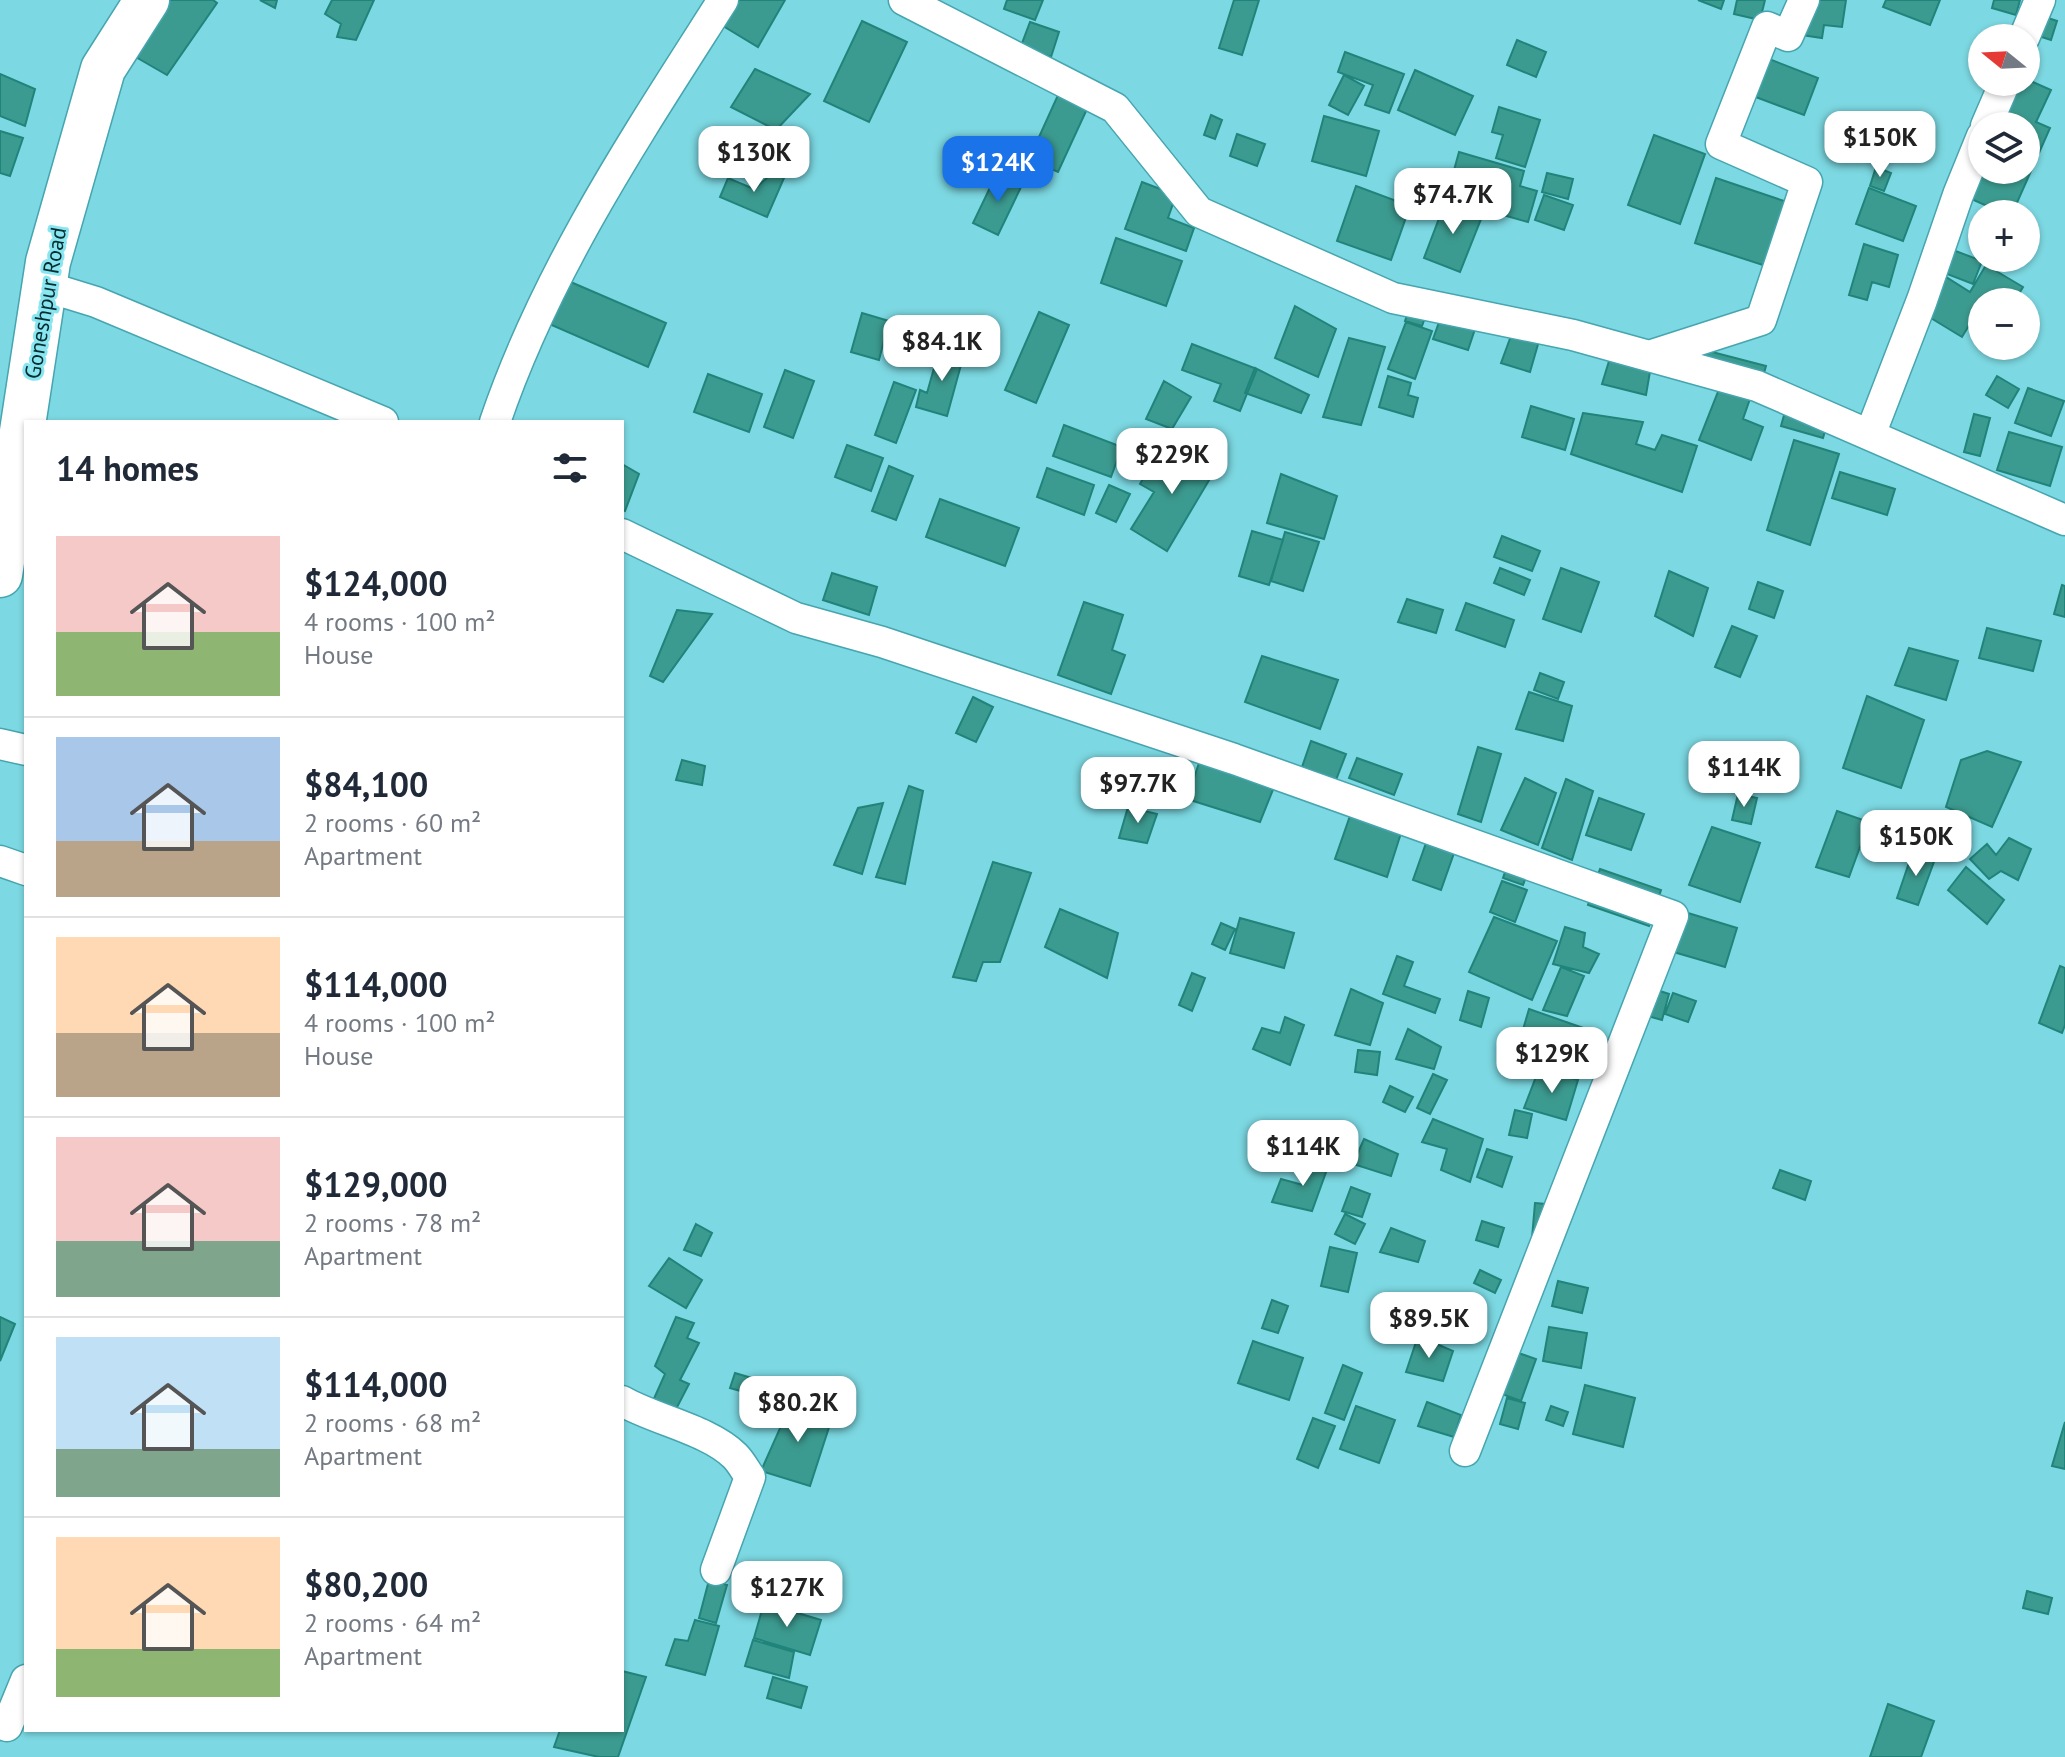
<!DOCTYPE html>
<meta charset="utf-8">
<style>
:root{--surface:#fff;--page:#f2f2f3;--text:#1f2937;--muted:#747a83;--line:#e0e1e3;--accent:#1a73e8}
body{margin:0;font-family:"PT Sans",sans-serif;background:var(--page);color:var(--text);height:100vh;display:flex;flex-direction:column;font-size:30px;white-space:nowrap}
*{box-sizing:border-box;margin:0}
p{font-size:26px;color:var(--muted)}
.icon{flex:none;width:44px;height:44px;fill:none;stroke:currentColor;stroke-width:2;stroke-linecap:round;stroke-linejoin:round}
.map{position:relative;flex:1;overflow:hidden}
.details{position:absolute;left:24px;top:420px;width:600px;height:1312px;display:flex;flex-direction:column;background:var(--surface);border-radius:0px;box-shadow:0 2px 6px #0004}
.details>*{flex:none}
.needle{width:52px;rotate:288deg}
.fabs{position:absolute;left:1968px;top:24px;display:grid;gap:16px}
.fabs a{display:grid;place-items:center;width:72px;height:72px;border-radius:50%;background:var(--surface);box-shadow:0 2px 6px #0004;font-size:40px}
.price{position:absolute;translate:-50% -68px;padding:0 18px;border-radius:16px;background:#fff;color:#222;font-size:26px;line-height:52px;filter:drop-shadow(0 2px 4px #0008)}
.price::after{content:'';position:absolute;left:50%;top:48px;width:24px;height:18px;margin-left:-12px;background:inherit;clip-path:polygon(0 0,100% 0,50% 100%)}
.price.on{background:var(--accent);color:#fff}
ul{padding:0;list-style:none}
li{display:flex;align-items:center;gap:24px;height:200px;padding:0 32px}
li+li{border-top:2px solid var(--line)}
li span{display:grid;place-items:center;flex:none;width:224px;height:160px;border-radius:0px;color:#555}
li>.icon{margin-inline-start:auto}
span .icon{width:96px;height:96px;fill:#fffc;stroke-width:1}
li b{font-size:34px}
h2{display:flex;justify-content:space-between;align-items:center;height:96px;padding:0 32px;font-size:34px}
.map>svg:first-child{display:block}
.building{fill:#3c9b90;stroke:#20847a;stroke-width:2}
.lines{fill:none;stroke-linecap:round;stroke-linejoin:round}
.street-casing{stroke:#46a5af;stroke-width:33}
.secondary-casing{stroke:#46a5af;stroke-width:47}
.street{stroke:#fff;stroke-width:30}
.secondary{stroke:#fff;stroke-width:44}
.labels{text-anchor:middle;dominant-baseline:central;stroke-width:6;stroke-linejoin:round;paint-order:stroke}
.street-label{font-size:22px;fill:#022d31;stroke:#89e5f0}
</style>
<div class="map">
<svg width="2065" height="1757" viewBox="0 0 2065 1757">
<rect width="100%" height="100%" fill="#7cd8e2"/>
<!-- building -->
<path class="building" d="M 157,0 L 213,0 L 217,3 L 167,75 L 127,52 Z
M 260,0 L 277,0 L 275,8 Z
M 332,0 L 374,0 L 356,40 L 337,37 L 341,24 L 325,14 Z
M 737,0 L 785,0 L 758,47 L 723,26 Z
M 1007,0 L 1043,0 L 1035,20 L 1004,9 Z
M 1234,0 L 1259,0 L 1242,55 L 1219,48 Z
M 1698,0 L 1724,0 L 1721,9 Z
M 1737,0 L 1765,0 L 1760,20 L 1734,14 Z
M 1805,0 L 1846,0 L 1842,27 L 1824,25 L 1822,38 L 1788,33 Z
M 1886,0 L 1940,0 L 1930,25 L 1883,7 Z
M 1994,0 L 2020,0 L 2016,15 L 1992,8 Z
M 2023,10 L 2057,21 L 2051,40 L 2017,29 Z
M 862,21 L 907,42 L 869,122 L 824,101 Z
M 1030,22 L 1059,32 L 1051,57 L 1021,46 Z
M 1517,40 L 1546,52 L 1536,77 L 1507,65 Z
M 1345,52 L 1404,74 L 1389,113 L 1365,105 L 1373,85 L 1338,72 Z
M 1751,52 L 1818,78 L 1804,115 L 1753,96 Z
M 755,69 L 810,94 L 776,130 L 731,107 Z
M 1415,70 L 1473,96 L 1455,135 L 1398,110 Z
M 0,74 L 35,89 L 25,126 L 0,116 Z
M 1344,75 L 1364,86 L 1348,115 L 1329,105 Z
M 2026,79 L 2051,90 L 2036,122 L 2050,128 L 2012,214 L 2005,214 L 1960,194 L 1982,170 L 2026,170 L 2026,126 L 1990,126 L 2019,82 L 2026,82 Z
M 1058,95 L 1087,109 L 1058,172 L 1029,159 Z
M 1499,107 L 1540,120 L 1525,167 L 1496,158 L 1503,135 L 1492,132 Z
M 1211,115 L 1222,120 L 1215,139 L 1204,135 Z
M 1324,116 L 1379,131 L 1366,176 L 1312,161 Z
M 0,131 L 23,138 L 10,176 L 0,173 Z
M 1237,134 L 1265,144 L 1257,166 L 1230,156 Z
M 1654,135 L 1705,154 L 1680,224 L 1628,205 Z
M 1459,152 L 1524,171 L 1520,186 L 1537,191 L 1528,222 L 1489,211 L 1494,194 L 1451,181 Z
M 1876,167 L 1891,173 L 1884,191 L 1870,186 Z
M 773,173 L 784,178 L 767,217 L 720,197 L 728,178 L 754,189 Z
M 997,173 L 1022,185 L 998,235 L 973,223 Z
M 1547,173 L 1573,179 L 1568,199 L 1542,192 Z
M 1716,178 L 1787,202 L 1766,266 L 1695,243 Z
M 1142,182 L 1176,195 L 1168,218 L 1194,228 L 1186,251 L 1125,229 Z
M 1356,186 L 1410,206 L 1391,260 L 1337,241 Z
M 1869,188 L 1916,206 L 1903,241 L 1856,224 Z
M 1544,195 L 1573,205 L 1564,230 L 1535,220 Z
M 1446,200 L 1483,214 L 1460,272 L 1424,258 Z
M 1116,238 L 1182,261 L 1166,306 L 1101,283 Z
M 1864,244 L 1898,255 L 1889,287 L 1872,282 L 1867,300 L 1849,295 Z
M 1937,244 L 1982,261 L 1973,284 L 1929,267 Z
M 1986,265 L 2023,287 L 2014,302 L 1997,302 L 1987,296 L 1962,337 L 1916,309 L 1938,272 L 1970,292 Z
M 566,280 L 666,323 L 648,367 L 547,323 Z
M 1411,303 L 1428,309 L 1422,326 L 1405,321 Z
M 1295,306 L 1336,329 L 1318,377 L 1275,358 Z
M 1443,311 L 1477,323 L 1468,350 L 1433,339 Z
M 1039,312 L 1069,325 L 1036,403 L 1005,390 Z
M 862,313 L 889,321 L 879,360 L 851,352 Z
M 1406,322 L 1432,331 L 1415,379 L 1388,369 Z
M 1515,325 L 1541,334 L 1530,372 L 1501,363 Z
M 1349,338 L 1385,347 L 1361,425 L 1323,417 Z
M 1666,340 L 1766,366 L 1760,387 Z
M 1192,344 L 1257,369 L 1240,411 L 1214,401 L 1221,384 L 1182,370 Z
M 940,347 L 964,354 L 947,416 L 916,407 L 920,390 L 927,393 Z
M 1613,348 L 1652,360 L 1646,395 L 1602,384 Z
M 1255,368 L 1309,395 L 1301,413 L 1245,393 Z
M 785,370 L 814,381 L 793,438 L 764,427 Z
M 708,374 L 762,394 L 749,432 L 694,412 Z
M 1388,376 L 1411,383 L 1408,395 L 1418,398 L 1413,417 L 1379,407 Z
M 1997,376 L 2019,389 L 2008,408 L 1986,395 Z
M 1723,379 L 1753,390 L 1743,419 L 1763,427 L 1751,460 L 1699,440 Z
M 1164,381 L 1191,397 L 1172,429 L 1146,419 Z
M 894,382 L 916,390 L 896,443 L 875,435 Z
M 2028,388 L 2064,401 L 2051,436 L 2015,423 Z
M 1531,406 L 1574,419 L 1565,450 L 1522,437 Z
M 1786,408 L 1828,421 L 1823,438 L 1781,426 Z
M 1583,413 L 1643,422 L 1636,444 L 1655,450 L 1662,435 L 1697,446 L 1682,492 L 1571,454 Z
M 1974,414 L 1990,418 L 1980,456 L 1964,452 Z
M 1064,425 L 1122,447 L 1111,477 L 1053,456 Z
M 2009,432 L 2062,447 L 2050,486 L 1997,470 Z
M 1794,440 L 1839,454 L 1810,545 L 1767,530 Z
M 847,445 L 883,458 L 871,491 L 835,477 Z
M 1192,449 L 1218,465 L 1167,551 L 1131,529 L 1154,492 L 1140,484 L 1157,454 L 1180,468 Z
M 622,464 L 639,474 L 625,511 L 622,510 Z
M 889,466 L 913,476 L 896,520 L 872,511 Z
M 1047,468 L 1094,485 L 1084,515 L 1037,497 Z
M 1840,472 L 1895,489 L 1887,515 L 1832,498 Z
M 1281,474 L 1337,496 L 1324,539 L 1267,523 Z
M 1109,485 L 1130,494 L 1116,522 L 1096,513 Z
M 940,499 L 1019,528 L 1005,566 L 926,537 Z
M 1252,531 L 1283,540 L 1269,585 L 1239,576 Z
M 1285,532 L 1319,542 L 1303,591 L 1271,581 Z
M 1502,536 L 1540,551 L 1532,571 L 1494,557 Z
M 1500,568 L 1530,580 L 1524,595 L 1494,583 Z
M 1561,568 L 1599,582 L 1581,632 L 1543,619 Z
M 1669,571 L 1708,588 L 1693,636 L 1655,616 Z
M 832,573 L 877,587 L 869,615 L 823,600 Z
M 1758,582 L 1783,591 L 1774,618 L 1749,609 Z
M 2062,585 L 2065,586 L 2065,617 L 2054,614 Z
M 1407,599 L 1443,610 L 1436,633 L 1398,622 Z
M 1084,602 L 1123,615 L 1112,650 L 1125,655 L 1111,694 L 1058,675 Z
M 1466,603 L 1514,620 L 1505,647 L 1456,630 Z
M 677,610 L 712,614 L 663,682 L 650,676 Z
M 1732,626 L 1757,636 L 1740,677 L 1715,667 Z
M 1987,628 L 2041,641 L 2033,671 L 1979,658 Z
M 1909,648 L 1958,661 L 1946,700 L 1895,685 Z
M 1262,656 L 1338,680 L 1320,729 L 1245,702 Z
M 1540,673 L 1564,682 L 1558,699 L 1534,690 Z
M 1529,692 L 1572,706 L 1563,741 L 1516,729 Z
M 1867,696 L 1924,720 L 1901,788 L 1843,768 Z
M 973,697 L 993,707 L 976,742 L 956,733 Z
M 1311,741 L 1346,754 L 1336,780 L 1302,767 Z
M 1478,747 L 1501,754 L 1481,822 L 1458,814 Z
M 1987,751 L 2021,762 L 1992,827 L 1946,807 L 1961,760 Z
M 1201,757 L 1274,787 L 1260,822 L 1187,799 Z
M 1357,758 L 1402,774 L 1394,795 L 1349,778 Z
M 682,760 L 705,766 L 702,785 L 676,780 Z
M 1525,778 L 1556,793 L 1538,845 L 1501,830 Z
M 1566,779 L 1593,791 L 1572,860 L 1542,848 Z
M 909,786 L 923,791 L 905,884 L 876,877 Z
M 1738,794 L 1757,798 L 1751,824 L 1732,820 Z
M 1599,798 L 1644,814 L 1631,850 L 1586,835 Z
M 883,803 L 862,874 L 834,865 L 858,808 Z
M 1128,807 L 1157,814 L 1147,843 L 1119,838 Z
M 1837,811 L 1869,822 L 1849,877 L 1816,867 Z
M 1351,813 L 1402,830 L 1387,877 L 1335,859 Z
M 1432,826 L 1460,836 L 1441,890 L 1413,880 Z
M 1712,827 L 1760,843 L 1740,902 L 1689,885 Z
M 2009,838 L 2031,849 L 2018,880 L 2001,871 L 1989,879 L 1970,859 L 1987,844 L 1996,855 Z
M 1913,851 L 1935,859 L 1918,905 L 1897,898 Z
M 1511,855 L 1531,863 L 1523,885 L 1503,878 Z
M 993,862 L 1031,873 L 1000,962 L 983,962 L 976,981 L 953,977 Z
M 1966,867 L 2004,900 L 1987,924 L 1948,890 Z
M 1600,869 L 1661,890 L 1649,926 L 1588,905 Z
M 1502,881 L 1527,890 L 1515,922 L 1490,912 Z
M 1665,906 L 1737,928 L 1725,967 L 1653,946 Z
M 1060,909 L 1118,933 L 1107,978 L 1045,947 Z
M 1494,917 L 1557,941 L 1532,1000 L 1469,972 Z
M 1240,918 L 1294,933 L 1284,968 L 1230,953 Z
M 1221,923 L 1235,929 L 1225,950 L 1212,944 Z
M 1565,927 L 1585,933 L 1583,947 L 1599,954 L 1589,973 L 1553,964 Z
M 1397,956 L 1413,962 L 1404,986 L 1440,999 L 1435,1013 L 1383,994 Z
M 2060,966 L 2065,968 L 2065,1025 L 2062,1033 L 2039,1023 Z
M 1561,967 L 1584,976 L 1567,1016 L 1543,1010 Z
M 1192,973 L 1205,978 L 1192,1011 L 1179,1005 Z
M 1638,984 L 1669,994 L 1662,1020 L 1630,1011 Z
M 1351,989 L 1383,1003 L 1370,1045 L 1335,1035 Z
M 1468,991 L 1489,998 L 1481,1027 L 1460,1020 Z
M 1673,993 L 1696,1001 L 1688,1022 L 1665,1014 Z
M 1529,1009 L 1589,1030 L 1587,1053 L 1522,1033 Z
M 1285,1017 L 1304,1025 L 1290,1065 L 1253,1049 L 1262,1028 L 1280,1033 Z
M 1408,1029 L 1441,1047 L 1434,1069 L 1396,1059 Z
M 1358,1050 L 1380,1052 L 1377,1075 L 1355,1072 Z
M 1539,1069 L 1578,1080 L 1566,1120 L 1524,1108 Z
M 1433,1074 L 1447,1080 L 1430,1114 L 1417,1108 Z
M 1390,1086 L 1413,1097 L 1405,1112 L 1383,1102 Z
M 1515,1110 L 1532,1114 L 1527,1138 L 1509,1135 Z
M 1433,1119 L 1483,1139 L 1470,1182 L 1441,1170 L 1447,1149 L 1422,1142 Z
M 1364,1139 L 1398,1154 L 1391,1176 L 1353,1164 Z
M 1487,1149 L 1512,1157 L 1502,1187 L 1477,1177 Z
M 1315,1156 L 1330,1161 L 1312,1211 L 1272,1202 L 1281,1179 L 1303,1185 Z
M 1780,1170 L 1811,1181 L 1805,1200 L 1773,1188 Z
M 1351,1187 L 1370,1194 L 1362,1217 L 1342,1211 Z
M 1535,1203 L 1557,1205 L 1554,1239 L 1532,1238 Z
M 1345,1214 L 1365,1224 L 1355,1244 L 1335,1234 Z
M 1482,1221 L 1504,1228 L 1498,1247 L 1476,1240 Z
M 696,1224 L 712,1233 L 701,1256 L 684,1250 Z
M 1391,1228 L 1425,1241 L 1418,1262 L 1380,1252 Z
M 1330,1247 L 1357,1253 L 1348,1292 L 1321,1286 Z
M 669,1258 L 702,1280 L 686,1308 L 649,1286 Z
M 1480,1270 L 1501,1280 L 1495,1293 L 1474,1283 Z
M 1558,1281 L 1588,1288 L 1582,1313 L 1552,1306 Z
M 1272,1300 L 1288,1306 L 1278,1333 L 1262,1328 Z
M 0,1317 L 15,1324 L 0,1361 Z
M 676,1317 L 694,1323 L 687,1338 L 699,1343 L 680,1380 L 689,1384 L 674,1413 L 652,1403 L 665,1374 L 655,1366 Z
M 1549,1327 L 1587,1333 L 1581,1368 L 1543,1361 Z
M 1418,1336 L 1453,1351 L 1443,1381 L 1406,1372 Z
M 1253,1341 L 1303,1358 L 1289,1400 L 1238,1383 Z
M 1495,1345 L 1536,1359 L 1521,1401 L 1480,1386 Z
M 1343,1365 L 1362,1373 L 1344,1420 L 1325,1413 Z
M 735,1373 L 755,1379 L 751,1394 L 730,1388 Z
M 1585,1385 L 1635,1398 L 1623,1447 L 1573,1434 Z
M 1507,1398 L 1525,1403 L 1518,1429 L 1500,1424 Z
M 793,1399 L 832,1418 L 810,1486 L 761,1471 Z
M 1427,1402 L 1461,1415 L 1454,1437 L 1418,1426 Z
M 1356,1406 L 1395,1420 L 1379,1463 L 1340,1449 Z
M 1551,1406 L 1568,1412 L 1563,1426 L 1546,1420 Z
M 1313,1418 L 1335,1426 L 1318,1468 L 1297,1459 Z
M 2065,1422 L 2065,1469 L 2052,1466 Z
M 709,1580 L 727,1585 L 716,1623 L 699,1618 Z
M 2027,1591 L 2052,1598 L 2048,1614 L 2023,1608 Z
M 764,1603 L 821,1620 L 810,1655 L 754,1638 Z
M 695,1620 L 719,1626 L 705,1675 L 666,1665 L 675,1639 L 688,1641 Z
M 753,1640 L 794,1652 L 789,1678 L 745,1666 Z
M 622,1671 L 646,1677 L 618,1757 L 599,1757 L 554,1747 L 560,1730 L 622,1730 Z
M 773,1677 L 807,1687 L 801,1708 L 767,1698 Z
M 1888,1704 L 1934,1721 L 1921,1757 L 1870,1757 Z"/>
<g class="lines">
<defs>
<path id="street" d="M 904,0 L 1115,108 L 1199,212 L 1393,298 L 1573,335 L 1757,386 L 2065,520
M 2024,38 L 2040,0
M 1986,126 L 2005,82
M 44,286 L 96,302 L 383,422
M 1649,356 L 1761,320 L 1807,182 L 1721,144 L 1767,27 L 1788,36 L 1804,0
M 495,422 C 547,269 637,135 723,0
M 1870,435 L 1922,300 L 1958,195 L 1982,136
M 622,534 L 796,618 L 882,642 L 1234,759 L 1673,916 L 1465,1451
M 0,744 L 26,750
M 0,861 L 26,870
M 622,1401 C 655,1420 709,1430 735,1456 C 741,1462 745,1470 750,1477 L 716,1570
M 0,1724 L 7,1726 L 26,1680"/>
<path id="secondary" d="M 0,575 L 48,262 L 103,69 L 147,0"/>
</defs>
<!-- street casing -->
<use href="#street" class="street-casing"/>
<!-- secondary casing -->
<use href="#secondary" class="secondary-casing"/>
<!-- street -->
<use href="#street" class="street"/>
<!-- secondary -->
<use href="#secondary" class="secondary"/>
</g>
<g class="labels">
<!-- street labels -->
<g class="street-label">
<text transform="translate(45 303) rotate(-80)">Goneshpur Road</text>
</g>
</g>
</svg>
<div class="fabs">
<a><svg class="needle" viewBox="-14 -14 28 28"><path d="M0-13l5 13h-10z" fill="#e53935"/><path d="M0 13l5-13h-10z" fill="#747a83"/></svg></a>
<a><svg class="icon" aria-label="layers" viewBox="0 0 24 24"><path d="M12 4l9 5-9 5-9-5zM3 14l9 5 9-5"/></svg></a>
<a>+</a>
<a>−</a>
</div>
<b class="price" style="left:1880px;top:179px">$150K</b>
<b class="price" style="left:754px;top:194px">$130K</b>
<b class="price on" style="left:998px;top:204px">$124K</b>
<b class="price" style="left:1453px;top:236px">$74.7K</b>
<b class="price" style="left:942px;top:383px">$84.1K</b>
<b class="price" style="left:1172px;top:496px">$229K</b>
<b class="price" style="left:1744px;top:809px">$114K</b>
<b class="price" style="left:1138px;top:825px">$97.7K</b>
<b class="price" style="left:1916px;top:878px">$150K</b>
<b class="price" style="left:1552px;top:1095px">$129K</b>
<b class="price" style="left:1303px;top:1188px">$114K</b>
<b class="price" style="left:1429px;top:1360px">$89.5K</b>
<b class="price" style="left:798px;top:1444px">$80.2K</b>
<b class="price" style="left:787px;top:1629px">$127K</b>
<section class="details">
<h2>14 homes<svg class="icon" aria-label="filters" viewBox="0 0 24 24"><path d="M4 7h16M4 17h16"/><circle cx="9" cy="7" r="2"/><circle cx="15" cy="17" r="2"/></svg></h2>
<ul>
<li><span style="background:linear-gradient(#f6c9c9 60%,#8fb573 0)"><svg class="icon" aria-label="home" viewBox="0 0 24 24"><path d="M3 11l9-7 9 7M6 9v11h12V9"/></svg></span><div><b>$124,000</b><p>4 rooms · 100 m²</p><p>House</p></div></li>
<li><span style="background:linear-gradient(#a9c7e8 65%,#b9a48a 0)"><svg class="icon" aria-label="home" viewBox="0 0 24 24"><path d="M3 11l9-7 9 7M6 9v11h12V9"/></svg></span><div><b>$84,100</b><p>2 rooms · 60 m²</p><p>Apartment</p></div></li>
<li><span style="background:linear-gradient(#ffd9b3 60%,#b9a48a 0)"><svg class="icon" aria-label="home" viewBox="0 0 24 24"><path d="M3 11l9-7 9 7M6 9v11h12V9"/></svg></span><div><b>$114,000</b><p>4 rooms · 100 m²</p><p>House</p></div></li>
<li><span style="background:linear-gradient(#f6c9c9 65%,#7fa58c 0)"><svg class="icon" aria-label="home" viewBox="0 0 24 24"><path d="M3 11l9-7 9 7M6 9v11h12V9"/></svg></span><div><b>$129,000</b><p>2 rooms · 78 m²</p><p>Apartment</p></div></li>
<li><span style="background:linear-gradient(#bfe0f5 70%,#7fa58c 0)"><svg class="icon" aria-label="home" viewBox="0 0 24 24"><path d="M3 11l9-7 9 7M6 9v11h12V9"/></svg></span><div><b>$114,000</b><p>2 rooms · 68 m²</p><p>Apartment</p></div></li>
<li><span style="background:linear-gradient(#ffd9b3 70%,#8fb573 0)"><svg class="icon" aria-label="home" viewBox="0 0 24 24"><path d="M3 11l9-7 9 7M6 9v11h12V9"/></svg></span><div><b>$80,200</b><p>2 rooms · 64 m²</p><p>Apartment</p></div></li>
</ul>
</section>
</div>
